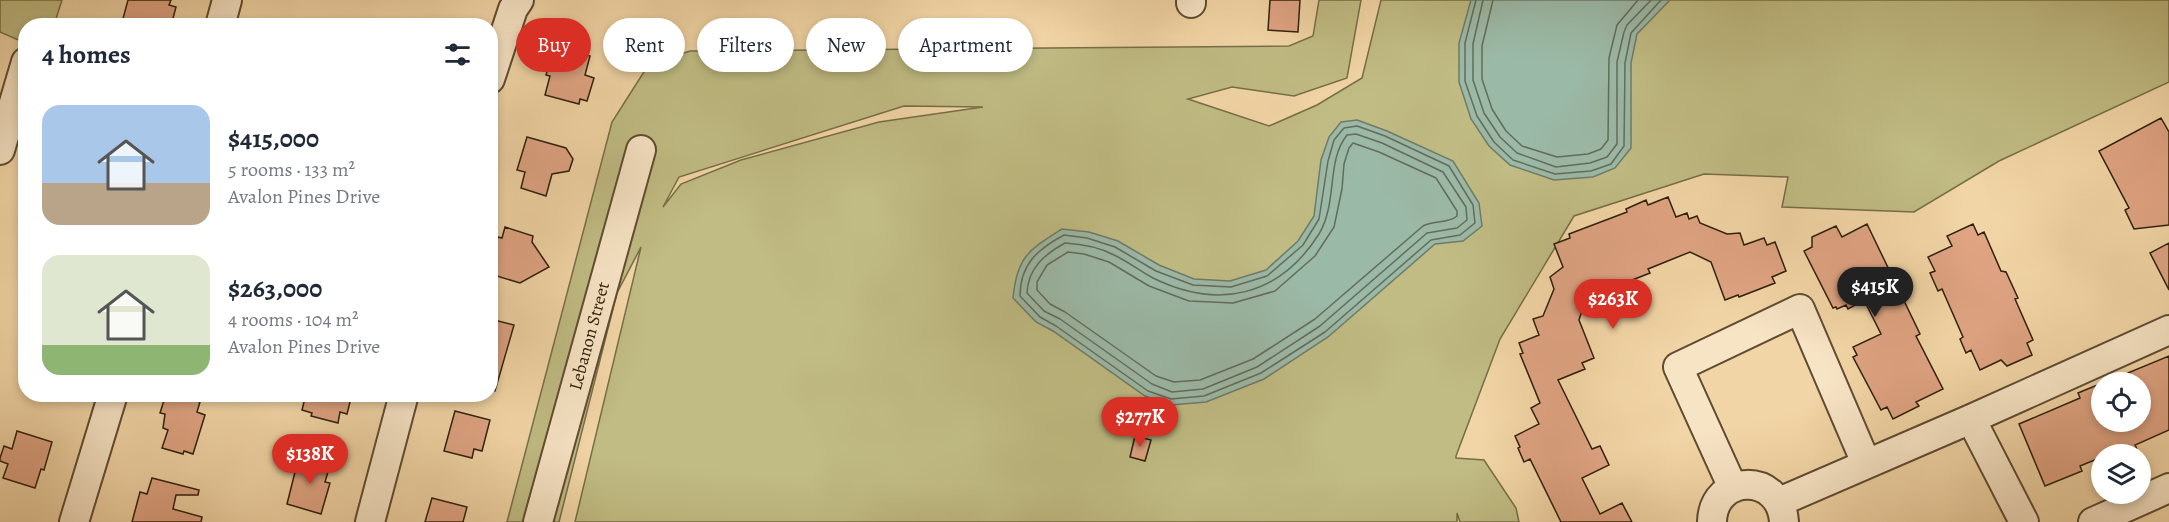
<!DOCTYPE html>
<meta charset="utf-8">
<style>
:root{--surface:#fff;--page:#f6f6f7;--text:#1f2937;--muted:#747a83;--accent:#d93025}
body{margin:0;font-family:Alegreya,serif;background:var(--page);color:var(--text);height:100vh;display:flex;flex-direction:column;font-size:22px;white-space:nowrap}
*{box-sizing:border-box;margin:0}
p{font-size:20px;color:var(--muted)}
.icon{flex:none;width:33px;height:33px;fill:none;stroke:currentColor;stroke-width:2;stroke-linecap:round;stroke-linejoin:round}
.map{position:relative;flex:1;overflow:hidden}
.side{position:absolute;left:18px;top:18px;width:480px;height:384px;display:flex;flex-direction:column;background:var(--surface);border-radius:24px;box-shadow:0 3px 9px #0003}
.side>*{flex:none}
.hud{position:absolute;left:516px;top:18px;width:570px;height:54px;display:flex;gap:12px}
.controls{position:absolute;left:2091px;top:372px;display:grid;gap:12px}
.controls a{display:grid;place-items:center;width:60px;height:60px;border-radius:50%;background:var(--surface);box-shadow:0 3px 9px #0003;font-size:30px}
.price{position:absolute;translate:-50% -51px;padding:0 14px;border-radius:21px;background:var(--accent);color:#fff;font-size:20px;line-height:39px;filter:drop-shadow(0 2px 3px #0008)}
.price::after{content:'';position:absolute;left:50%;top:36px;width:18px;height:14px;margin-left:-9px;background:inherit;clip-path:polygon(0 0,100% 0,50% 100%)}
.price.on{background:#222;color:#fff}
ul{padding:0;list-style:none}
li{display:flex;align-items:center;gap:18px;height:150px;padding:0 24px}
li span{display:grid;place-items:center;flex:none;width:168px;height:120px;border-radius:18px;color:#555}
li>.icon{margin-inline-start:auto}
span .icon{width:72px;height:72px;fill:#fffc;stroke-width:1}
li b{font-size:26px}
h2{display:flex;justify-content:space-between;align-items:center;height:72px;padding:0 24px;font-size:26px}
.tag{padding:0 21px;border-radius:27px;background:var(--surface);box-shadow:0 3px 9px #0003;font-size:21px;line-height:54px}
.tag.on{background:var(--accent);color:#fff}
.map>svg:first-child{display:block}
.green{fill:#c0bc83;stroke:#766e48;stroke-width:1.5;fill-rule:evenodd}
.water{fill:#9bb9a7;stroke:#6f7b69;stroke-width:1.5}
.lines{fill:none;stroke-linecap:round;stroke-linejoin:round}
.shore{stroke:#646c5a;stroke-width:1.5}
.building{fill:#e0a483;stroke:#2d1f0c;stroke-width:1.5}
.minor-casing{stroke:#5e4c32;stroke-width:32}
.minor{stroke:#f7e4c5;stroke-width:28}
.labels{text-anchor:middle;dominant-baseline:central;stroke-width:5;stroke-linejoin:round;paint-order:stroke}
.street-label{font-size:18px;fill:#2d1f0c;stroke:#f7e4c5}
</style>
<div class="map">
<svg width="2169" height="522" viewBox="0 0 2169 522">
<rect width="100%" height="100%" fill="#f2d5a6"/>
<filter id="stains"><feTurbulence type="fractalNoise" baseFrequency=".00333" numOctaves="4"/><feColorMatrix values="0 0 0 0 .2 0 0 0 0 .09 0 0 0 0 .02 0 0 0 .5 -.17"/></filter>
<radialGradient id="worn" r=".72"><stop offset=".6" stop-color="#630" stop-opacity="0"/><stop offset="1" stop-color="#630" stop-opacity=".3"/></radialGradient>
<!-- green -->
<path class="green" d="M 0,0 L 62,0 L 54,25 L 26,26 L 25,43 L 0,32 Z
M 1319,0 L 1361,0 L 1347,78 L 1294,96 L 1232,87 L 1188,99 L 1269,126 L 1317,105 L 1362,78 L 1381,0 L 2169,0 L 2169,82 L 1999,161 L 1914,212 L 1782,207 L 1788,177 L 1704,174 L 1574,216 L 1500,339 L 1456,456 L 1456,458 L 1484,460 L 1516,508 L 1519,522 L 1460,522 L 1457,513 L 1457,522 L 575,522 L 641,247 L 617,293 L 559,522 L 507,522 L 612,122 L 649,64 L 690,51 L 1289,46 L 1313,36 ZM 904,106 L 983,107 L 879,122 L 741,160 L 681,184 L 663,207 L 679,177 Z"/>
<!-- water -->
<path class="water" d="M 1471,0 L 1670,0 L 1637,34 L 1631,63 L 1631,148 L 1615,168 L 1593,177 L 1554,180 L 1510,165 L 1489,146 L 1471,119 L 1459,82 L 1459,43 Z
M 1357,120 L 1387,131 L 1453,161 L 1479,203 L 1482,226 L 1463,241 L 1435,244 L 1328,337 L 1264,379 L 1206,402 L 1171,405 L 1145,396 L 1053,331 L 1036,322 L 1013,298 C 1017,256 1029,250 1062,229 L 1089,232 L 1118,241 L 1159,265 L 1194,279 L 1230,281 L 1266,270 L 1298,241 L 1314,216 L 1321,160 L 1329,137 L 1341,122 Z"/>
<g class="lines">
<!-- shore -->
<path class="shore" d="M 1476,0 L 1465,43 L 1465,81 L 1477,116 L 1494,142 L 1513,160 L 1555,174 L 1591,171 L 1611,164 L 1624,146 L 1625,63 L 1631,33 L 1661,0
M 1483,0 L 1473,44 L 1473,80 L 1484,113 L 1500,137 L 1517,153 L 1556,167 L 1590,163 L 1607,157 L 1617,144 L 1617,62 L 1624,32 L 1627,25 L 1651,0
M 1493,0 L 1482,46 L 1482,79 L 1492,109 L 1506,131 L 1522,146 L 1557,157 L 1588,154 L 1601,149 L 1608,140 L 1609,58 L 1617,25 L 1638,0
M 1357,126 L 1385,136 L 1449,166 L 1473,205 L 1475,223 L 1460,235 L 1431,240 L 1325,332 L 1261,373 L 1204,396 L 1171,399 L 1148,391 L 1056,326 L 1040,317 L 1020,296 C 1020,264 1038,249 1064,235 L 1087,238 L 1115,247 L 1156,271 L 1193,285 L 1231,287 L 1267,276 L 1303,245 L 1319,219 L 1328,161 L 1334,140 L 1344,128 Z
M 1356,134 L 1382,143 L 1443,172 L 1466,207 L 1467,220 L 1457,228 L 1427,233 L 1320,326 L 1257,367 L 1203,389 L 1172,392 L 1152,384 L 1060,319 L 1044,311 L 1027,293 C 1028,268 1045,254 1065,243 C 1082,244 1099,247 1114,255 C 1127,261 1140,271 1153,278 C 1218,310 1279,297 1319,234 C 1338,202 1326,161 1347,135 Z
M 1353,143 L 1379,152 L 1436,178 L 1457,211 L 1457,216 C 1448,224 1433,220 1423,226 L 1315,319 L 1253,359 L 1200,380 L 1174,382 L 1156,376 L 1065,312 L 1050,304 L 1037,290 L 1037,282 L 1047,265 L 1068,252 L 1084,254 L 1109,262 L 1149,286 L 1189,301 L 1233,303 L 1275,291 L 1315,256 L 1334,227 L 1342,189 L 1344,164 L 1349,148 Z"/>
</g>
<!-- building -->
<path class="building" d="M 128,0 L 171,0 L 169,5 L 176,7 L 171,26 L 121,26 Z
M 1270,0 L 1300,0 L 1298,32 L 1268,30 Z
M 554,46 L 590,56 L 585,75 L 594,78 L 587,101 L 580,99 L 579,104 L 545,95 L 550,76 L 546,75 Z
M 2161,118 L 2169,132 L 2169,225 L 2134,229 L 2125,210 L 2129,208 L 2099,151 Z
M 527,137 L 566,148 L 573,159 L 569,171 L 552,174 L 546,196 L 521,188 L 525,172 L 517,170 Z
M 1668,197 L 1676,217 L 1687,213 L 1689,219 L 1697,216 L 1700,223 L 1727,234 L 1740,233 L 1744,245 L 1764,238 L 1767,245 L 1775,242 L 1786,271 L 1772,277 L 1775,283 L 1739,297 L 1738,295 L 1725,300 L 1711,262 L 1690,252 L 1648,269 L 1650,273 L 1586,298 L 1579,320 L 1594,358 L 1582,363 L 1585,369 L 1558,380 L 1592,449 L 1600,446 L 1609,465 L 1582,478 L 1600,514 L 1622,503 L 1632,522 L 1561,522 L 1530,459 L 1524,462 L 1518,448 L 1520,447 L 1515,436 L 1539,424 L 1531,408 L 1540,403 L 1520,354 L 1523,353 L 1519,343 L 1539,335 L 1533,319 L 1543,316 L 1554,289 L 1550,277 L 1563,267 L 1554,244 L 1570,238 L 1569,234 L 1627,212 L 1626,209 L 1646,200 L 1648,205 Z
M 1867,224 L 1920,334 L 1916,336 L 1943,389 L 1916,402 L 1919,406 L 1893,419 L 1887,407 L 1881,410 L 1853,357 L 1857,355 L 1853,347 L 1881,334 L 1864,300 L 1848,309 L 1846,305 L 1837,309 L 1836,307 L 1833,308 L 1804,251 L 1812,247 L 1812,237 L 1836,226 L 1842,237 Z
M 1973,224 L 1978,235 L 1984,232 L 2001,271 L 2006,272 L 2018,298 L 2015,299 L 2033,340 L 2027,343 L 2032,355 L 2007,366 L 2001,360 L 1980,370 L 1971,350 L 1966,353 L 1960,339 L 1963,337 L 1942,289 L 1938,291 L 1930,273 L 1935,271 L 1928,257 L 1952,246 L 1947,236 Z
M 505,227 L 533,236 L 532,242 L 549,267 L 520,283 L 490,274 L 490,264 L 498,237 L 502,238 Z
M 2169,243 L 2169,290 L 2150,253 Z
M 490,319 L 514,325 L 495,391 L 490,390 Z
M 2169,356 L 2169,430 L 2135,445 L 2137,449 L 2122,454 L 2102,454 L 2102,457 L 2080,466 L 2082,471 L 2045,486 L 2019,424 L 2080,398 L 2078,393 L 2102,383 L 2102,422 L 2140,422 L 2140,382 L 2106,382 Z
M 166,394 L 177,394 L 200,402 L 197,412 L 205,415 L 193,454 L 184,451 L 183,454 L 162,448 L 168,430 L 163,428 L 165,414 L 160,413 Z
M 306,394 L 352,394 L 347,414 L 340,412 L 338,423 L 311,416 L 312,413 L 302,410 Z
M 455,411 L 490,420 L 482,451 L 474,449 L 472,458 L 444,451 Z
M 17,431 L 52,442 L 44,470 L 41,469 L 35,488 L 3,478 L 8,464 L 0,461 L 0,458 L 4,446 L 12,449 Z
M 1135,436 L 1151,440 L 1145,461 L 1130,457 Z
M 299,456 L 330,465 L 325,482 L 330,483 L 321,514 L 287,504 Z
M 152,478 L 199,490 L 198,495 L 176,495 L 173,509 L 202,517 L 201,522 L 132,522 L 140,492 L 147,494 Z
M 432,498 L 467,507 L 463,522 L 425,522 Z"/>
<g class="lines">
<defs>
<path id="minor" d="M 1191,0 L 1191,3
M 220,26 L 227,0
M 490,79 L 513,9 L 519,0
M 0,150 L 26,62
M 1971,419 L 2024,522
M 1733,488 L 1678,367 L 1800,309 L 1866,463
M 1779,502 L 1971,419 L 2169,330
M 74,522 L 113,394
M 370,522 L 404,394
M 538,522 L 641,150
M 1712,522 C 1713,473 1781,472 1784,522
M 2093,522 L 2169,488"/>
</defs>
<!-- minor casing -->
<use href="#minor" class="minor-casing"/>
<!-- minor -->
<use href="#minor" class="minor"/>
</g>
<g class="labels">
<!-- street labels -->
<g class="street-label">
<text transform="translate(589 336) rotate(-75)">Lebanon Street</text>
</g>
</g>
<rect width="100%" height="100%" filter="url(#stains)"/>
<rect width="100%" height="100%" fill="url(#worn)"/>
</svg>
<div class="controls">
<a><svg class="icon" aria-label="locate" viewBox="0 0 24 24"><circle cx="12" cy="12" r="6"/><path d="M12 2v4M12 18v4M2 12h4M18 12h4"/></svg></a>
<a><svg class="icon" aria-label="layers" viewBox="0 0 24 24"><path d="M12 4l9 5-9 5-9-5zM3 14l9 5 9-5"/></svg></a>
</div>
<b class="price on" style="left:1875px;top:318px">$415K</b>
<b class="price" style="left:1613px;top:330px">$263K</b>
<b class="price" style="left:1140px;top:448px">$277K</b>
<b class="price" style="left:310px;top:485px">$138K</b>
<div class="hud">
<a class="tag on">Buy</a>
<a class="tag">Rent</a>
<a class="tag">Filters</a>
<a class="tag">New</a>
<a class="tag">Apartment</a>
</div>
<section class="side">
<h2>4 homes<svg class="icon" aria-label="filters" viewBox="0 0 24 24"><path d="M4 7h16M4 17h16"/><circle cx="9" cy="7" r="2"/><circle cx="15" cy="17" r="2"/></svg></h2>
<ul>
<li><span style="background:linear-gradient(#a9c7e8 65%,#b9a48a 0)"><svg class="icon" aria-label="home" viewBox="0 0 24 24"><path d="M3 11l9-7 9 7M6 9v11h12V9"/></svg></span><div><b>$415,000</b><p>5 rooms · 133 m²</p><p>Avalon Pines Drive</p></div></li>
<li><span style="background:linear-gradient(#dfe7d0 75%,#8fb573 0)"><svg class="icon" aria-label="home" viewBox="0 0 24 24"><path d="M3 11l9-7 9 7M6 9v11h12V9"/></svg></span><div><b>$263,000</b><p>4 rooms · 104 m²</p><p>Avalon Pines Drive</p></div></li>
</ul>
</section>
</div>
